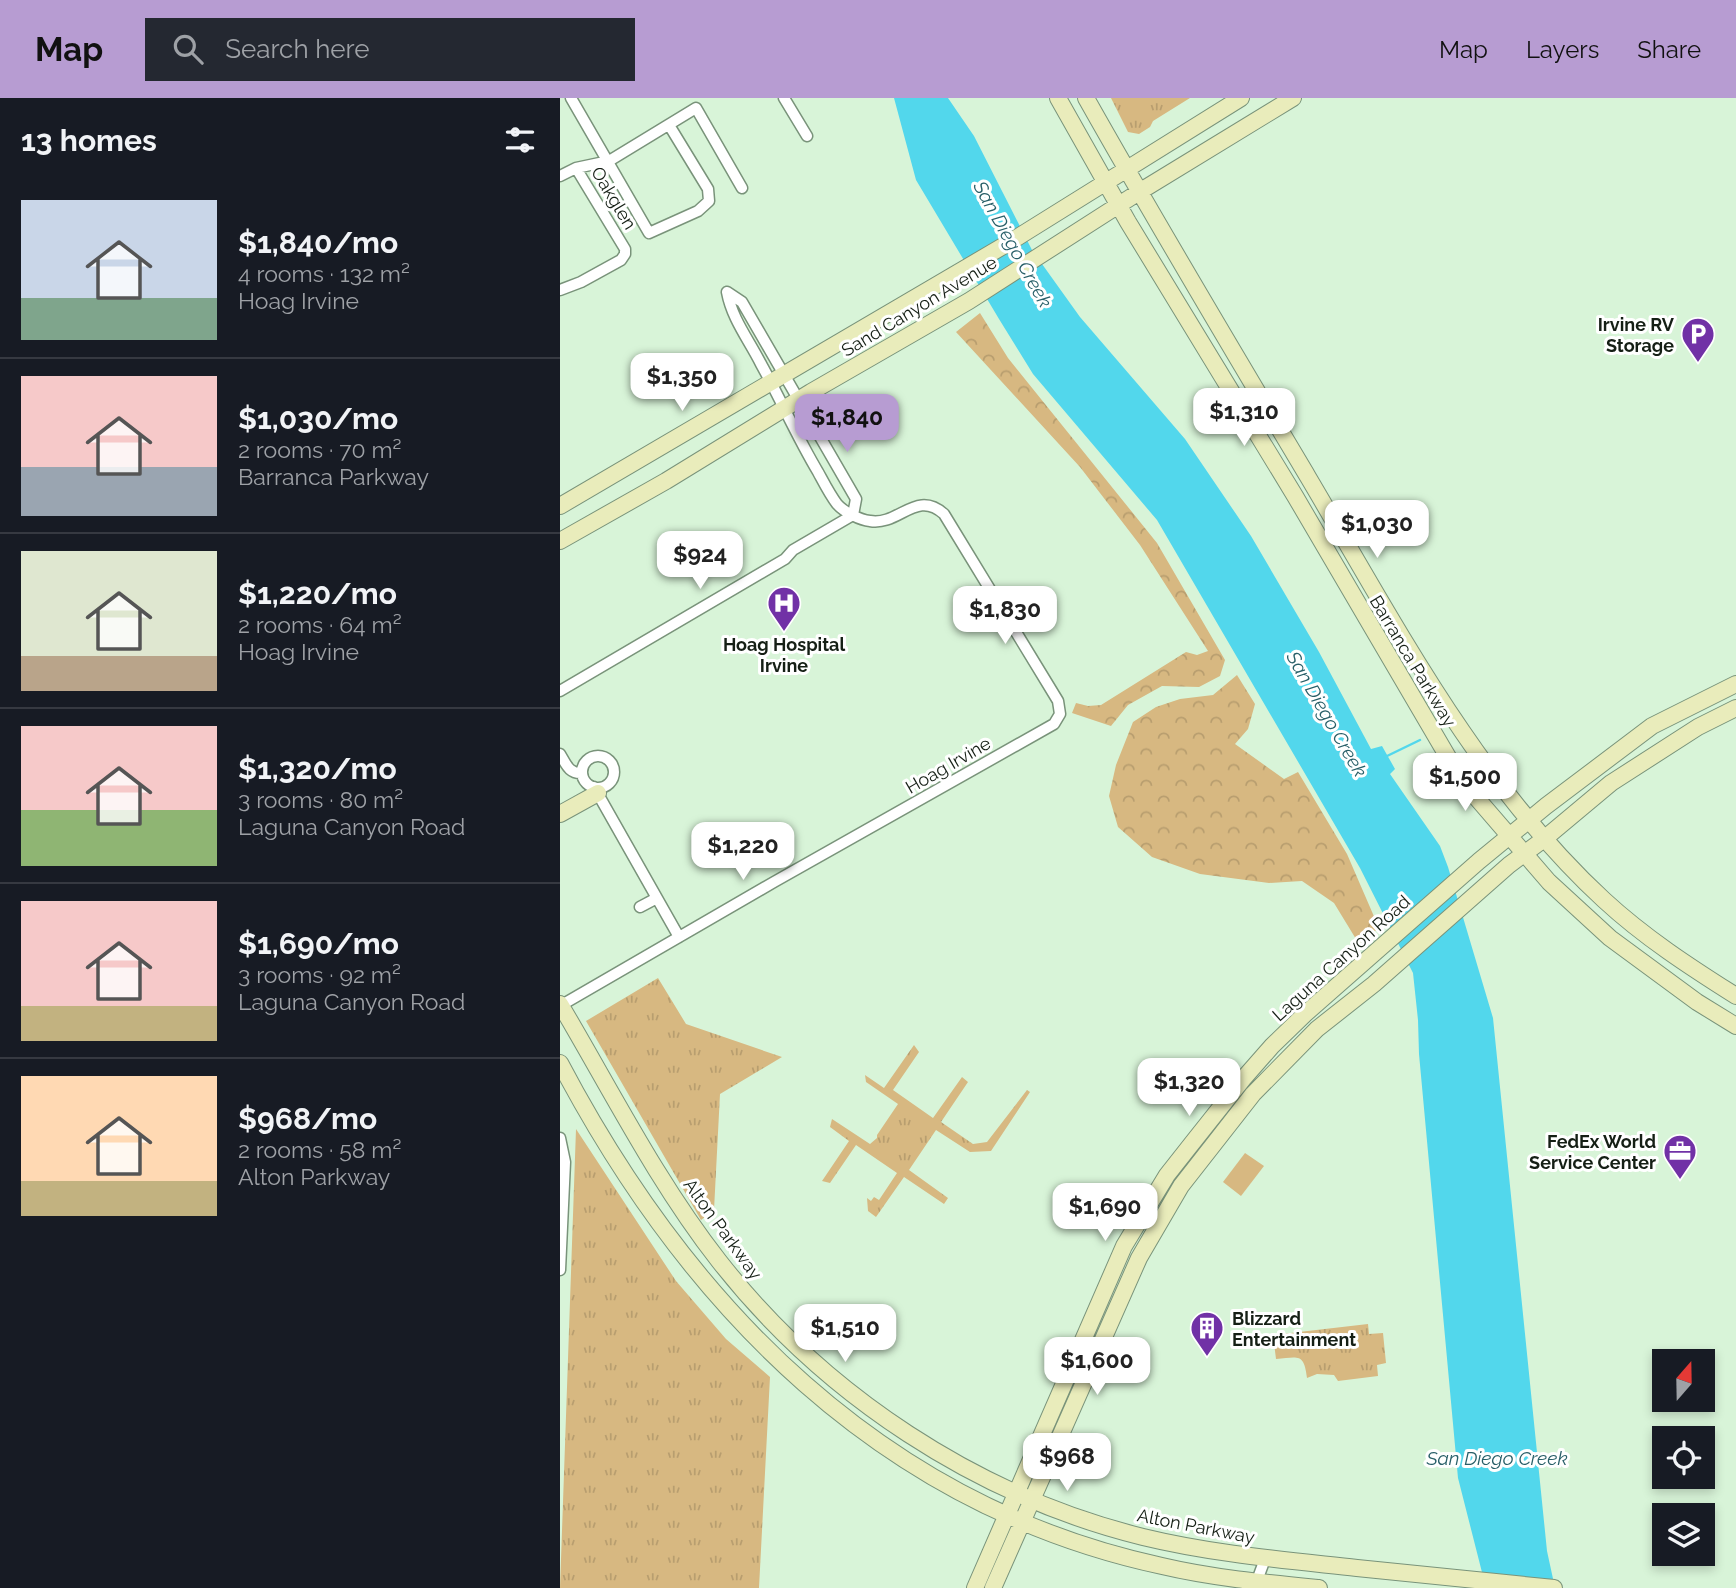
<!DOCTYPE html>
<meta charset="utf-8">
<style>
:root{--surface:#171b24;--page:#242831;--text:#f1f3f6;--muted:#9ea1a6;--line:#363941;--accent:#b79cd2}
body{margin:0;font-family:Raleway,sans-serif;background:var(--page);color:var(--text);height:100vh;display:flex;flex-direction:column;font-size:26px;white-space:nowrap}
*{box-sizing:border-box;margin:0}
p{font-size:23px;color:var(--muted)}
.icon{flex:none;width:38px;height:38px;fill:none;stroke:currentColor;stroke-width:2;stroke-linecap:round;stroke-linejoin:round}
.map{position:relative;flex:1;overflow:hidden}
.side{display:flex;flex-direction:column;background:var(--surface);width:560px}
.side>*{flex:none}
.needle{width:46px;rotate:20deg}
.controls{position:absolute;left:1092px;top:1251px;display:grid;gap:14px}
.controls a{display:grid;place-items:center;width:63px;height:63px;border-radius:0px;background:var(--surface);box-shadow:0 4px 10px #0003;font-size:35px}
.price{position:absolute;translate:-50% -60px;padding:0 16px;border-radius:14px;background:#fff;color:#222;font-size:23px;line-height:46px;filter:drop-shadow(0 2px 4px #0008)}
.price::after{content:'';position:absolute;left:50%;top:42px;width:21px;height:16px;margin-left:-10px;background:inherit;clip-path:polygon(0 0,100% 0,50% 100%)}
.price.selected{background:var(--accent);color:#111}
ul{padding:0;list-style:none}
li{display:flex;align-items:center;gap:21px;height:175px;padding:0 21px}
li+li{border-top:2px solid var(--line)}
li span{display:grid;place-items:center;flex:none;width:196px;height:140px;border-radius:0px;color:#555}
li>.icon{margin-inline-start:auto}
span .icon{width:84px;height:84px;fill:#fffc;stroke-width:1}
li b{font-size:30px}
h2{display:flex;justify-content:space-between;align-items:center;height:84px;padding:0 21px;font-size:30px}
header{display:flex;align-items:center;gap:42px;box-sizing:border-box;height:98px;padding:0 35px;background:var(--accent);color:#111}
header strong{font-size:33px}
nav{display:flex;gap:38px;margin-inline-start:auto;font-size:24px}
.search{width:490px;height:63px;background:var(--page);display:flex;align-items:center;gap:18px;box-sizing:border-box;padding:0 24px;border-radius:0px;color:var(--muted);font-size:26px}
main{display:flex;flex:1;min-height:0}
.map>svg:first-child{display:block}
.grass{fill:url(#grass-tufts)}
.forest{fill:url(#forest-crowns)}
.pitch{fill:#d7b881}
.water{fill:#52d7ec}
.lines{fill:none;stroke-linecap:round;stroke-linejoin:round}
.stream{stroke:#52d7ec;stroke-width:2.5}
.minor-casing{stroke:#79937a;stroke-width:13}
.secondary-casing{stroke:#79937a;stroke-width:18}
.minor{stroke:#fff;stroke-width:10}
.secondary{stroke:#e9ecbb;stroke-width:16}
.labels{text-anchor:middle;dominant-baseline:central;stroke-width:6;stroke-linejoin:round;paint-order:stroke}
.street-label{font-size:18px;fill:#151f15;stroke:#fff}
.poi-label{font-size:18px;font-weight:bold;fill:#151f15;stroke:#fff;text-anchor:end}
.water-label{font-size:19px;font-style:italic;fill:#285f68;stroke:#fff}
</style>
<header>
<strong>Map</strong>
<div class="search"><svg class="icon" aria-label="search" viewBox="0 0 24 24"><circle cx="10" cy="10" r="6"/><path d="M15 15l6 6"/></svg>Search here</div>
<nav><a>Map</a><a>Layers</a><a>Share</a></nav>
</header>
<main>
<section class="side">
<h2>13 homes<svg class="icon" aria-label="filters" viewBox="0 0 24 24"><path d="M4 7h16M4 17h16"/><circle cx="9" cy="7" r="2"/><circle cx="15" cy="17" r="2"/></svg></h2>
<ul>
<li><span style="background:linear-gradient(#c9d6e8 70%,#7fa58c 0)"><svg class="icon" aria-label="home" viewBox="0 0 24 24"><path d="M3 11l9-7 9 7M6 9v11h12V9"/></svg></span><div><b>$1,840/mo</b><p>4 rooms · 132 m²</p><p>Hoag Irvine</p></div></li>
<li><span style="background:linear-gradient(#f6c9c9 65%,#9aa5b1 0)"><svg class="icon" aria-label="home" viewBox="0 0 24 24"><path d="M3 11l9-7 9 7M6 9v11h12V9"/></svg></span><div><b>$1,030/mo</b><p>2 rooms · 70 m²</p><p>Barranca Parkway</p></div></li>
<li><span style="background:linear-gradient(#dfe7d0 75%,#b9a48a 0)"><svg class="icon" aria-label="home" viewBox="0 0 24 24"><path d="M3 11l9-7 9 7M6 9v11h12V9"/></svg></span><div><b>$1,220/mo</b><p>2 rooms · 64 m²</p><p>Hoag Irvine</p></div></li>
<li><span style="background:linear-gradient(#f6c9c9 60%,#8fb573 0)"><svg class="icon" aria-label="home" viewBox="0 0 24 24"><path d="M3 11l9-7 9 7M6 9v11h12V9"/></svg></span><div><b>$1,320/mo</b><p>3 rooms · 80 m²</p><p>Laguna Canyon Road</p></div></li>
<li><span style="background:linear-gradient(#f6c9c9 75%,#c2b280 0)"><svg class="icon" aria-label="home" viewBox="0 0 24 24"><path d="M3 11l9-7 9 7M6 9v11h12V9"/></svg></span><div><b>$1,690/mo</b><p>3 rooms · 92 m²</p><p>Laguna Canyon Road</p></div></li>
<li><span style="background:linear-gradient(#ffd9b3 75%,#c2b280 0)"><svg class="icon" aria-label="home" viewBox="0 0 24 24"><path d="M3 11l9-7 9 7M6 9v11h12V9"/></svg></span><div><b>$968/mo</b><p>2 rooms · 58 m²</p><p>Alton Parkway</p></div></li>
</ul>
</section>
<div class="map">
<svg width="1176" height="1490" viewBox="0 0 1176 1490">
<defs>
<pattern id="grass-tufts" width="24" height="20" patternUnits="userSpaceOnUse" patternTransform="scale(1.75)"><rect width="24" height="20" fill="#d7b881"/><path d="M3 7l-1-3M5 7V3M7 7l1-3M15 17l-1-3M17 17v-4M19 17l1-3" fill="none" stroke="#b89e6f"/></pattern>
<pattern id="forest-crowns" width="20" height="18" patternUnits="userSpaceOnUse" patternTransform="scale(1.75)"><rect width="20" height="18" fill="#d7b881"/><path d="M2 6a3 3 0 1 1 6 0M12 15a3 3 0 1 1 6 0" fill="none" stroke="#b89e6f"/></pattern>
</defs>
<rect width="100%" height="100%" fill="#d8f4d8"/>
<!-- grass -->
<path class="grass" d="M 551,0 L 630,0 L 593,23 L 590,29 L 579,36 L 568,34 Z
M 98,880 L 126,926 L 222,959 L 160,996 L 154,1112 L 141,1122 L 26,923 Z
M 354,947 L 359,954 L 333,992 L 373,1020 L 402,979 L 408,984 L 381,1024 L 413,1046 L 427,1044 L 467,992 L 470,994 L 431,1053 L 410,1054 L 376,1032 L 349,1072 L 388,1100 L 384,1106 L 344,1079 L 316,1119 L 308,1113 L 307,1100 L 311,1103 L 314,1099 L 319,1102 L 337,1075 L 296,1047 L 270,1085 L 262,1083 L 289,1043 L 270,1029 L 272,1021 L 310,1046 L 317,1040 L 317,1037 L 338,1006 L 306,984 L 305,977 L 324,990 Z
M 16,1031 L 116,1183 L 166,1241 L 210,1279 L 199,1490 L 0,1490 Z
M 808,1226 L 809,1236 L 823,1235 L 826,1265 L 817,1267 L 818,1278 L 778,1283 L 774,1277 L 757,1276 L 747,1280 C 744,1255 739,1259 716,1261 L 713,1237 Z"/>
<!-- forest -->
<path class="forest" d="M 420,215 L 448,260 L 597,445 L 665,562 L 660,578 L 639,589 L 602,588 L 568,607 L 551,628 L 512,615 L 516,605 L 528,608 L 541,607 L 626,554 L 637,557 L 648,553 L 580,447 L 520,369 L 396,234 Z
M 677,577 L 695,606 L 688,631 L 675,646 L 724,681 L 738,674 L 787,756 L 819,830 L 799,846 L 774,805 L 742,783 L 709,785 L 640,776 L 592,759 L 558,729 L 549,698 L 556,667 L 573,624 L 596,609 L 620,601 L 653,597 Z"/>
<!-- pitch -->
<path class="pitch" d="M 685,1055 L 704,1068 L 681,1098 L 663,1084 Z"/>
<!-- water -->
<path class="water" d="M 334,0 L 388,0 L 414,38 L 472,152 L 520,219 L 625,341 L 691,438 L 759,554 L 811,651 L 822,648 L 835,671 L 830,676 L 880,748 L 888,769 L 933,920 L 987,1453 L 995,1490 L 926,1490 L 898,1380 L 859,956 L 858,922 L 853,875 L 800,770 L 597,422 L 473,276 L 439,221 L 356,82 Z"/>
<g class="lines">
<!-- stream -->
<path class="stream" d="M 825,659 L 860,642"/>
<defs>
<path id="minor" d="M 11,0 L 89,135 L 138,113 L 149,103 L 148,91 L 109,27
M 224,0 L 247,38
M 0,78 L 16,70 L 49,63 L 136,10 L 182,90
M 0,192 L 21,184 L 61,162 L 65,156 L 65,151 L 16,70
M 167,194 L 182,204 L 296,401 L 293,417
M 0,593 L 225,461 L 233,452 L 293,417
M 0,656 C 6,666 9,676 22,675
M22 674a16 16 0 1 1 32 0a16 16 0 1 1-32 0Z
M 34,689 L 119,839
M 80,809 L 97,800
M 0,908 L 214,784 L 494,626 L 500,616 L 498,603 L 384,416 C 356,391 339,428 310,423 C 300,422 284,414 277,406 C 270,397 264,385 258,374 C 237,339 221,302 201,266 C 189,242 172,221 167,194
M 0,1040 L 5,1064 L 0,1172
M 695,1488 L 705,1461"/>
<path id="secondary" d="M 498,0 L 568,124 L 735,398 L 902,683 L 989,784 L 1050,840 L 1137,904 L 1176,928
M 526,0 C 598,128 673,253 748,379 C 835,526 918,686 1044,802 C 1084,839 1130,869 1176,898
M 0,408 L 450,144 L 681,0
M 0,443 L 106,383 L 251,294 L 409,203 L 579,94 L 733,0
M 0,716 L 38,695
M 0,906 C 51,992 97,1084 159,1163 C 264,1297 417,1398 583,1439 C 653,1456 725,1462 797,1470 C 862,1476 928,1483 994,1490
M 0,965 C 129,1210 323,1408 602,1468 C 653,1480 707,1485 759,1490
M 415,1490 L 564,1148 L 607,1077 L 633,1044 L 683,981 L 712,948 L 745,916 L 919,763 L 986,708 L 1092,628 L 1176,586
M 433,1490 L 579,1160 L 621,1088 L 693,996 L 757,931 L 814,886 L 949,767 L 984,741 L 1051,685 L 1138,629 L 1176,610"/>
</defs>
<!-- minor casing -->
<use href="#minor" class="minor-casing"/>
<!-- secondary casing -->
<use href="#secondary" class="secondary-casing"/>
<!-- minor -->
<use href="#minor" class="minor"/>
<!-- secondary -->
<use href="#secondary" class="secondary"/>
</g>
<!-- icons -->
<defs>
<symbol id="parking-pin" viewBox="-11 -11 22 30"><path d="M0 17L-7.5 6A9.5 9.5 0 1 1 7.5 6Z" fill="#7131a6" stroke="#fff"/><path d="M-3.5-5.5H1a3.5 3.5 0 0 1 0 7H-1V5.5H-3.5ZM-1-3.4V-.6H.8a1.4 1.4 0 0 0 0-2.8Z" fill="#fff"/></symbol>
<symbol id="hospital-pin" viewBox="-11 -11 22 30"><path d="M0 17L-7.5 6A9.5 9.5 0 1 1 7.5 6Z" fill="#7131a6" stroke="#fff"/><path d="M-5-5h3v3.5h4V-5h3V5h-3V1.5h-4V5h-3Z" fill="#fff"/></symbol>
<symbol id="office-pin" viewBox="-11 -11 22 30"><path d="M0 17L-7.5 6A9.5 9.5 0 1 1 7.5 6Z" fill="#7131a6" stroke="#fff"/><path d="M-6-3h4V-5.5h4V-3h4V5H-6ZM-1-4.5V-3h2v-1.5ZM-6 0V1H6V0Z" fill="#fff"/></symbol>
<symbol id="building-pin" viewBox="-11 -11 22 30"><path d="M0 17L-7.5 6A9.5 9.5 0 1 1 7.5 6Z" fill="#7131a6" stroke="#fff"/><path d="M-4-6H4V6H1V3H-1V6H-4ZM-2.5-4.3h1.7v1.8h-1.7ZM.8-4.3h1.7v1.8H.8ZM-2.5-1h1.7V.8h-1.7ZM.8-1h1.7V.8H.8Z" fill="#fff"/></symbol>
</defs>
<g fill-rule="evenodd">
<use href="#parking-pin" x="1119" y="217" width="38" height="52"/>
<use href="#hospital-pin" x="205" y="486" width="38" height="52"/>
<use href="#office-pin" x="1101" y="1034" width="38" height="52"/>
<use href="#building-pin" x="628" y="1211" width="38" height="52"/>
</g>
<g class="labels">
<!-- street labels -->
<g class="street-label">
<text transform="translate(54 100) rotate(59)">Oakglen</text>
<text transform="translate(359 208) rotate(-31)">Sand Canyon Avenue</text>
<text transform="translate(853 563) rotate(59)">Barranca Parkway</text>
<text transform="translate(388 667) rotate(-30)">Hoag Irvine</text>
<text transform="translate(781 860) rotate(-42)">Laguna Canyon Road</text>
<text transform="translate(163 1131) rotate(54)">Alton Parkway</text>
<text transform="translate(636 1428) rotate(11)">Alton Parkway</text>
</g>
<!-- poi labels -->
<g class="poi-label">
<text x="1114" y="226">Irvine RV<tspan x="1114" dy="21">Storage</tspan></text>
<text x="224" y="546" text-anchor="middle">Hoag Hospital<tspan x="224" dy="21">Irvine</tspan></text>
<text x="1096" y="1043">FedEx World<tspan x="1096" dy="21">Service Center</tspan></text>
<text x="672" y="1220" text-anchor="start">Blizzard<tspan x="672" dy="21">Entertainment</tspan></text>
</g>
<!-- water labels -->
<g class="water-label">
<text transform="translate(453 146) rotate(61)">San Diego Creek</text>
<text transform="translate(767 616) rotate(60)">San Diego Creek</text>
<text x="937" y="1360">San Diego Creek</text>
</g>
</g>
</svg>
<div class="controls">
<a><svg class="needle" viewBox="-14 -14 28 28"><path d="M0-13l5 13h-10z" fill="#e53935"/><path d="M0 13l5-13h-10z" fill="#9ea1a6"/></svg></a>
<a><svg class="icon" aria-label="locate" viewBox="0 0 24 24"><circle cx="12" cy="12" r="6"/><path d="M12 2v4M12 18v4M2 12h4M18 12h4"/></svg></a>
<a><svg class="icon" aria-label="layers" viewBox="0 0 24 24"><path d="M12 4l9 5-9 5-9-5zM3 14l9 5 9-5"/></svg></a>
</div>
<b class="price" style="left:122px;top:315px">$1,350</b>
<b class="price" style="left:684px;top:350px">$1,310</b>
<b class="price selected" style="left:287px;top:356px">$1,840</b>
<b class="price" style="left:817px;top:462px">$1,030</b>
<b class="price" style="left:140px;top:493px">$924</b>
<b class="price" style="left:445px;top:548px">$1,830</b>
<b class="price" style="left:905px;top:715px">$1,500</b>
<b class="price" style="left:183px;top:784px">$1,220</b>
<b class="price" style="left:629px;top:1020px">$1,320</b>
<b class="price" style="left:545px;top:1145px">$1,690</b>
<b class="price" style="left:285px;top:1266px">$1,510</b>
<b class="price" style="left:537px;top:1299px">$1,600</b>
<b class="price" style="left:507px;top:1395px">$968</b>
</div>
</main>
